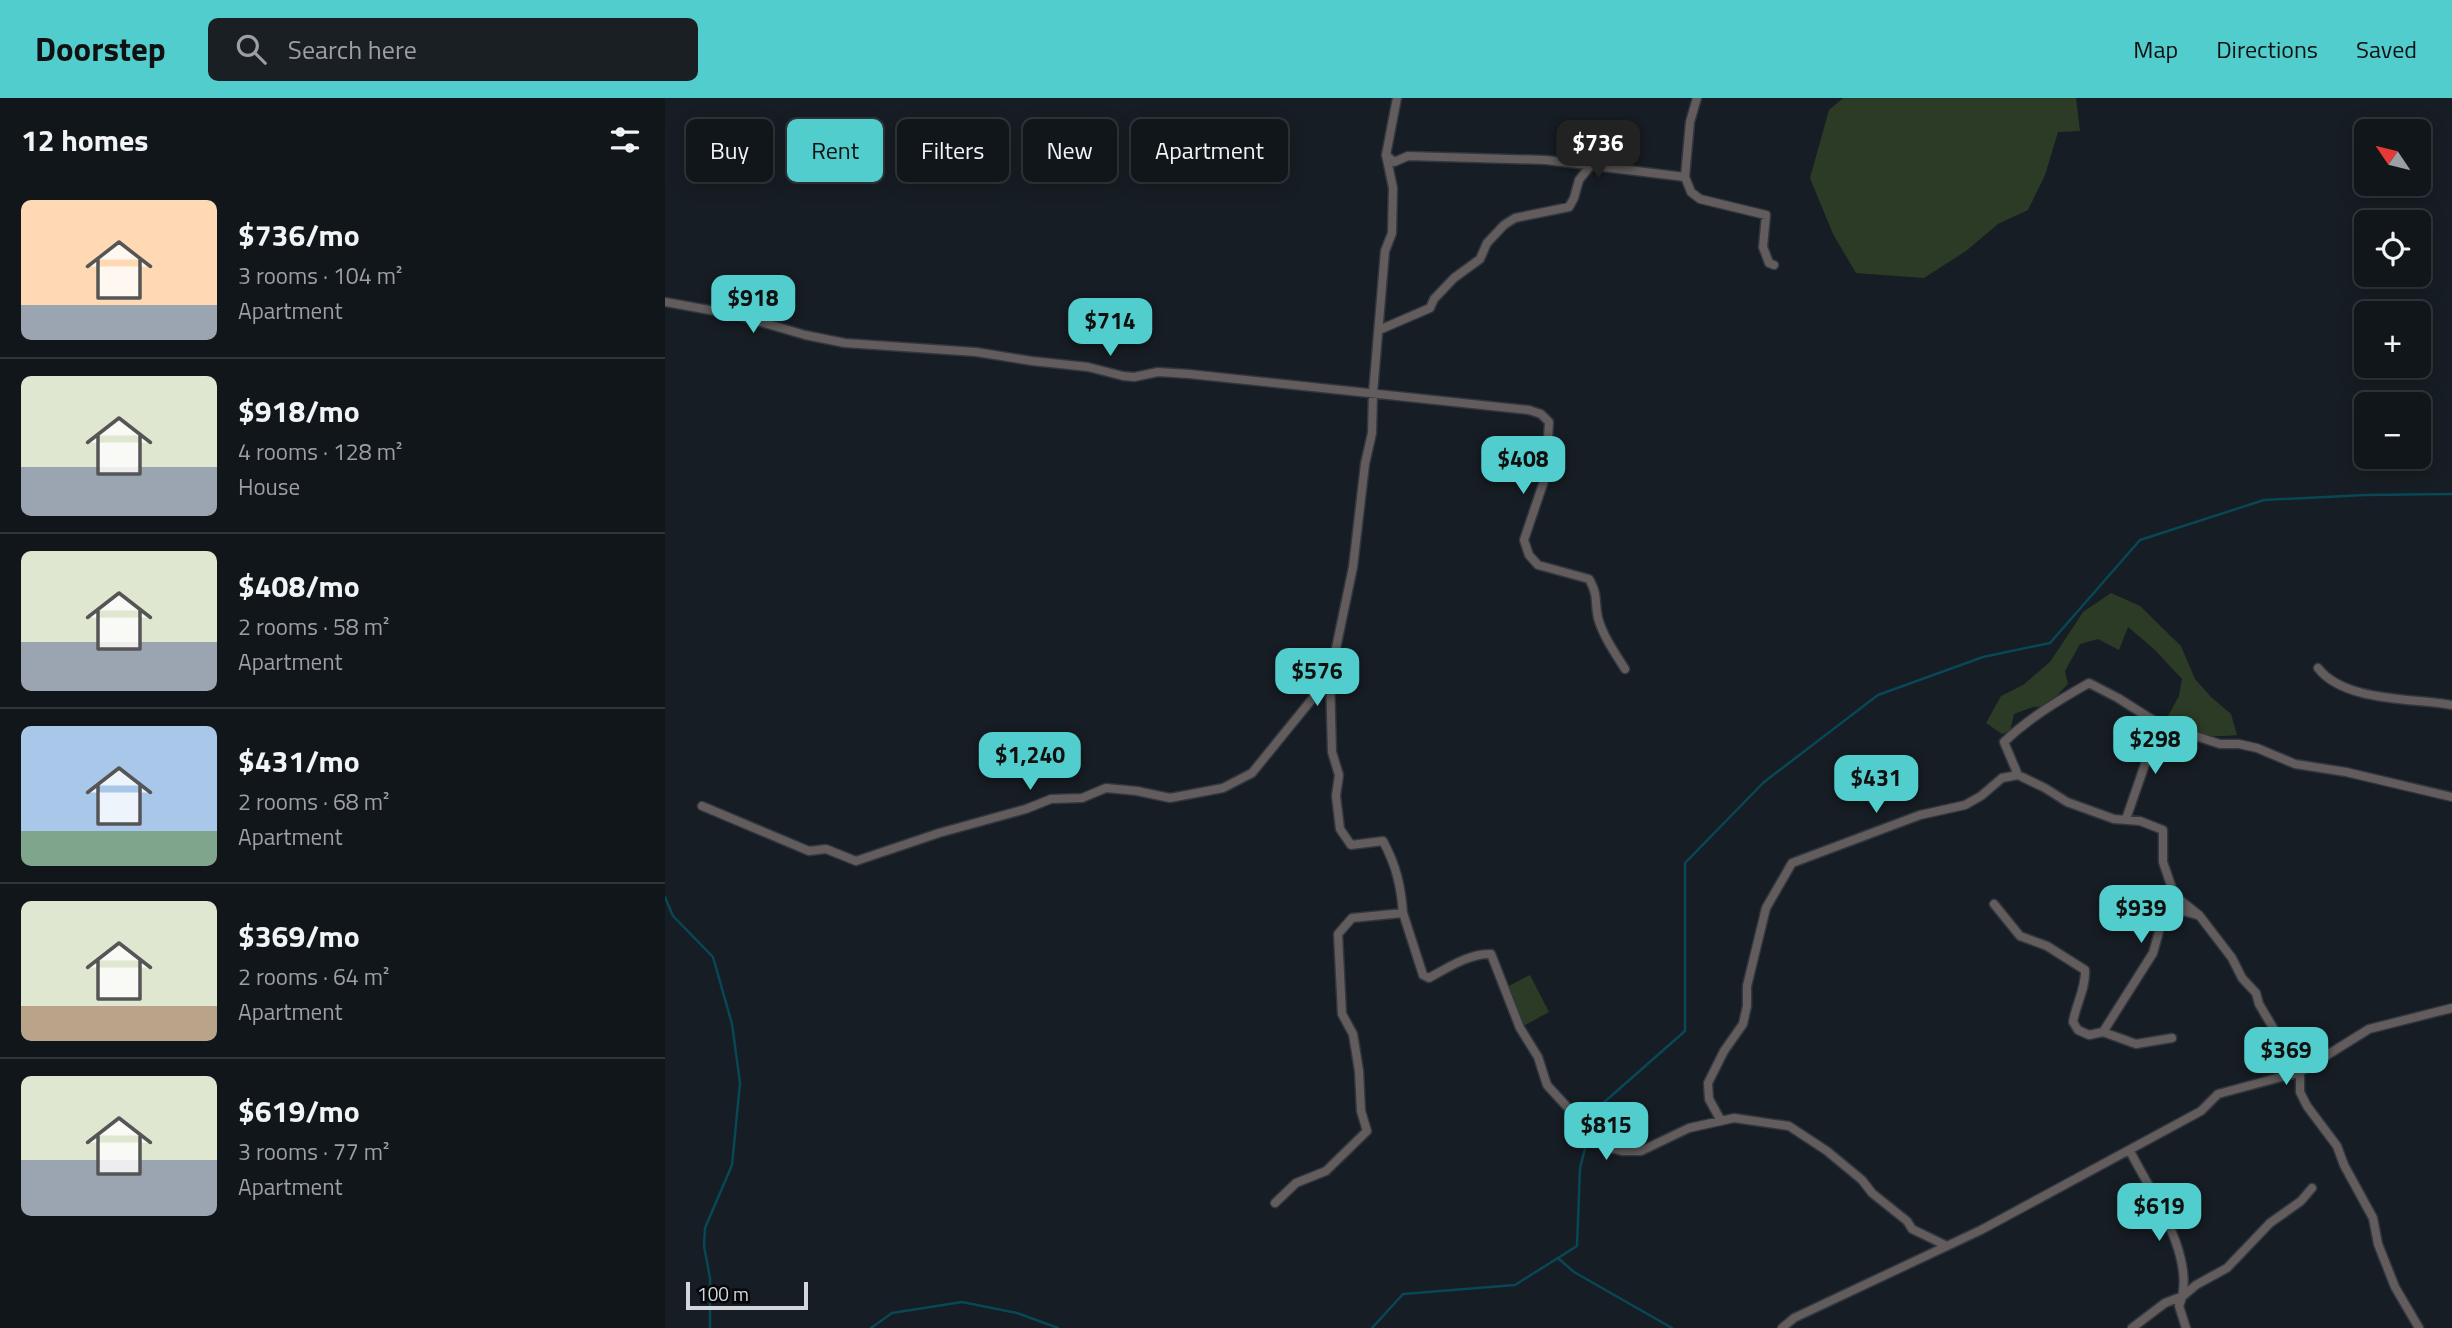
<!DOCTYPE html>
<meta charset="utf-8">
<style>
:root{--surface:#11161b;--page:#1a1f24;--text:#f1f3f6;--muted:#9c9fa3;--line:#30353a;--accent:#52cdcd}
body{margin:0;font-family:"Titillium Web",sans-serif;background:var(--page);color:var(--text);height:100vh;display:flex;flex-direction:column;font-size:26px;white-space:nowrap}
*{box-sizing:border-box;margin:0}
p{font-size:23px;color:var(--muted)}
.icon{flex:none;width:38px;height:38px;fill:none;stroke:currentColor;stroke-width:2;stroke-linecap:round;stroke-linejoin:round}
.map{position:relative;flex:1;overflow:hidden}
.panel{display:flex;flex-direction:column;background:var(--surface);width:665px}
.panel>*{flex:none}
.banner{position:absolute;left:21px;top:21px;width:665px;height:63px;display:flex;gap:14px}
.needle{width:46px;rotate:305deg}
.tools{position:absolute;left:1689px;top:21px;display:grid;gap:14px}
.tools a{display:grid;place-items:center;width:77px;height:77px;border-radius:10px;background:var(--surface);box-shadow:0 4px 18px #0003,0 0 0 2px var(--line);font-size:35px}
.scale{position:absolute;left:21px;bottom:18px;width:122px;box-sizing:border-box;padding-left:7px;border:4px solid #d3d7dc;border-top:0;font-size:19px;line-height:24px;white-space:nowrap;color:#d3d7dc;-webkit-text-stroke:5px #05070a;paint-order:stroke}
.price{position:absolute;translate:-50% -60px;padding:0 16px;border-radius:14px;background:var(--accent);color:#111;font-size:23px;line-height:46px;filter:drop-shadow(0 2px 4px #0008)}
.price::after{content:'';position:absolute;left:50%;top:42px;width:21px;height:16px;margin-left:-10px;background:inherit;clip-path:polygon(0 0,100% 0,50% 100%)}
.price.on{background:#222;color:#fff}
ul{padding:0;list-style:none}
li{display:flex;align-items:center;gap:21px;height:175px;padding:0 21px}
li+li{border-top:2px solid var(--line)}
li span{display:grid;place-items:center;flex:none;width:196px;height:140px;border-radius:10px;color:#555}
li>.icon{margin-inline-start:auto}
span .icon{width:84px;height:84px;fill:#fffc;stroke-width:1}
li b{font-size:30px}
h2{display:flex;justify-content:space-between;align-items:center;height:84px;padding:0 21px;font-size:30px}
.chip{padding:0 24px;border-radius:10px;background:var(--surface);box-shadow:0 4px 18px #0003,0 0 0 2px var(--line);font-size:24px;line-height:63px}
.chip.on{background:var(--accent);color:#111}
header{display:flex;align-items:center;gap:42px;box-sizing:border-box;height:98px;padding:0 35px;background:var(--accent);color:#111}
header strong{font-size:33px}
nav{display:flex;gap:38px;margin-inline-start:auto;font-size:24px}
.search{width:490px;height:63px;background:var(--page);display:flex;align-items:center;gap:18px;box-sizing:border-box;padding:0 24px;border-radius:10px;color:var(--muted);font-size:26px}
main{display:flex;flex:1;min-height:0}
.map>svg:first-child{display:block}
.green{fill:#2c3b25}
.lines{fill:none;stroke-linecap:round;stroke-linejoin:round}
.stream{stroke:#084756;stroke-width:2.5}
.minor-casing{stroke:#31373e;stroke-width:11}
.minor{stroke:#625c5c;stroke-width:8}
</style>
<header>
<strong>Doorstep</strong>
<div class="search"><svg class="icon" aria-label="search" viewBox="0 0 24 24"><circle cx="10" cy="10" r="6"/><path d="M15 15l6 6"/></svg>Search here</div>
<nav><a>Map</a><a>Directions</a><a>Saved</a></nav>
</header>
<main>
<section class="panel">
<h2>12 homes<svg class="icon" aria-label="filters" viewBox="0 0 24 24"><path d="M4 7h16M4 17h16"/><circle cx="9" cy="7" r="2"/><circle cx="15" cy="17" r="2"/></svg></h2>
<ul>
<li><span style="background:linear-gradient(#ffd9b3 75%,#9aa5b1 0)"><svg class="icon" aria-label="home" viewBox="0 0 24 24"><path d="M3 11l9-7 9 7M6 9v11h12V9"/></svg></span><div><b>$736/mo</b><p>3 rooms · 104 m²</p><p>Apartment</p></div></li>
<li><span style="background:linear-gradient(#dfe7d0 65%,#9aa5b1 0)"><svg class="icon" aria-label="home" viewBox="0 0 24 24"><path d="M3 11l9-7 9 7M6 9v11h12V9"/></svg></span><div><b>$918/mo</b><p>4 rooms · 128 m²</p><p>House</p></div></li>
<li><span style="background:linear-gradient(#dfe7d0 65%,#9aa5b1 0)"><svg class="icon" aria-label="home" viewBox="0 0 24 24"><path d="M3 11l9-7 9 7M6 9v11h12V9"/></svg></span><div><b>$408/mo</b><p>2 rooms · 58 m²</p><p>Apartment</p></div></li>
<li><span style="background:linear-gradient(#a9c7e8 75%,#7fa58c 0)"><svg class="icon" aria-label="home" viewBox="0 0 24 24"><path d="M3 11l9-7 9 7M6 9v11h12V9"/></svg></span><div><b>$431/mo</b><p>2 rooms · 68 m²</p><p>Apartment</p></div></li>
<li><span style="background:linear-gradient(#dfe7d0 75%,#b9a48a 0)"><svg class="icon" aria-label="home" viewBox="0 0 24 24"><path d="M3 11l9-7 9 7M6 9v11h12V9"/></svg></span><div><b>$369/mo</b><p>2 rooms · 64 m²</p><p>Apartment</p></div></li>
<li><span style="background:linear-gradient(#dfe7d0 60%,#9aa5b1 0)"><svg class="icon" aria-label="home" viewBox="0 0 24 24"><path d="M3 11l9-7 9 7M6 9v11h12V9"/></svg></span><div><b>$619/mo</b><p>3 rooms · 77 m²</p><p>Apartment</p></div></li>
</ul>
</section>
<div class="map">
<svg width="1787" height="1230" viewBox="0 0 1787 1230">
<rect width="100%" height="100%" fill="#171d24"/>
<!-- green -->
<path class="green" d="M 1178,0 L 1411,0 L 1415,33 L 1393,34 L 1380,77 L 1363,112 L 1333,126 L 1301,153 L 1259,180 L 1191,175 L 1168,136 L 1145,80 L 1164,12 Z
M 1446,495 L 1475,508 L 1516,548 L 1530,581 L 1546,599 L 1566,616 L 1572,637 C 1544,640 1525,638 1503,618 L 1514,598 L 1517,581 L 1489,551 L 1463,529 L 1454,552 L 1433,541 L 1415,546 L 1400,573 L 1403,586 L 1382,608 L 1368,609 L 1349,616 L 1345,633 L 1337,636 L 1321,625 L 1336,598 L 1358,587 L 1385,564 L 1418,514 Z
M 865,877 L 884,914 L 853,931 L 836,892 Z"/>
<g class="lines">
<!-- stream -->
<path class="stream" d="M 0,799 L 8,818 L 48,859 L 67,926 L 75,985 L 67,1067 L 40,1130 L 39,1148 L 45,1180 L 45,1230
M 925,1029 L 928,1014 L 1020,933 L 1020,765 L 1099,684 L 1213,597 L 1318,559 L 1385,545 L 1475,442 L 1599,402 L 1700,397 L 1787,396
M 894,1161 L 909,1174 L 1007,1230
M 206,1230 L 227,1215 L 297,1204 L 352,1215 L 393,1230
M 707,1230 L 738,1196 L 850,1187 L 912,1148 L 915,1070 L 924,1035"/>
<defs>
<path id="minor" d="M 721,57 L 729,64 L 743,58 L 881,62 L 1020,79 L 1026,94 L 1035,101 L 1101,117 L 1098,149 L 1104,165 L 1109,167
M 1020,79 L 1025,24 L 1032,0
M 0,204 L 72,217 L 140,237 L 180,245 L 311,254 L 367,263 L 423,269 L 458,278 L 469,279 L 493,274 L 524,276 L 864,312 L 876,316 L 884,324 L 882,357 L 883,371 L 859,442 L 864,457 L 873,467 L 924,481 C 934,499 929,502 933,520 C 938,538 950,555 960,571
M 714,232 L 765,210 L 769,201 L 789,180 L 815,161 L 822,145 L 839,127 L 850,120 L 904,109 L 909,100 L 914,82 L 926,67
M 1653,570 C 1679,604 1748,600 1787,607
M 1353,677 L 1339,644 C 1364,620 1394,602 1424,585 L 1453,600 L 1494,626 L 1555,646 L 1574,646 L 1592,650 L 1630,666 L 1681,674 L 1787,699
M 37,708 L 144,753 L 161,751 L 191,763 L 274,735 L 361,711 L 386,701 L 417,700 L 441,690 L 472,693 L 505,700 L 558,690 L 587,675 L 665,579
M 1461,721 L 1494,626
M 1329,806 L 1355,838 L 1382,848 L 1420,872 C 1421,890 1411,906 1408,924 L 1413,932 L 1424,937 L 1438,934 L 1471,946 L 1507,940
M 738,815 L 758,877 L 764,880 C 782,870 805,855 826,856 L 855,930 L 873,959 L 882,987 L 938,1048 L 957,1053 L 976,1053 L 1024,1030 L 1069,1020 L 1124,1028 L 1162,1053 L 1197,1082 L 1207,1095 L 1242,1123 L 1247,1131 L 1282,1148
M 1440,816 L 1473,808 L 1515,802 L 1534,817 L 1567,860 L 1577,880 L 1591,895 L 1594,906 L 1610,933 L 1618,960 L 1624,968 L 1635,974 L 1635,994 L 1642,1008 L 1672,1048 L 1679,1067 L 1708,1120 L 1713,1146 L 1730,1189 L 1754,1230
M 1438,934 L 1488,855 L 1498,819 L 1518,813 L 1532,817
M 1056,1023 L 1044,1001 L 1043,985 L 1059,953 L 1078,926 L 1082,908 L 1082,888 L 1101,810 L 1127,765 L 1255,717 L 1300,707 L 1316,698 L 1337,680 L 1353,677 L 1380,690 L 1402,704 L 1449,721 L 1475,723 L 1498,732 L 1498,764 L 1511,802
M 1465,1053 C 1485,1093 1534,1162 1514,1208 L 1521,1230
M 610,1105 L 631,1085 L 661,1073 L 702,1033 L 696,1013 L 694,973 L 688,936 L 677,916 L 673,836 L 687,820 L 738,815 C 736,788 731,767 718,743 L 686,747 L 675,731 L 671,698 L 674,677 L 667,654 L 665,579 L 688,469 L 700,366 L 707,335 L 708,295 L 720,153 L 727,135 L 728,90 L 721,57 L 732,0
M 1117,1230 L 1129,1220 L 1316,1132 L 1536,1013 L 1553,996 L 1635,974 L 1704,931 L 1787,910
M 1467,1230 L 1500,1205 L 1518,1198 L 1531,1187 L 1562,1170 L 1605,1125 L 1636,1103 L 1647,1090"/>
</defs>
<!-- minor casing -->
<use href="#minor" class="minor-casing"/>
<!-- minor -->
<use href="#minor" class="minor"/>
</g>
</svg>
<div class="tools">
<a><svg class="needle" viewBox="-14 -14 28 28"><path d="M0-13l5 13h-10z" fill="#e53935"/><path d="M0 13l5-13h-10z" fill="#9c9fa3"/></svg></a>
<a><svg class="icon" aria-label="locate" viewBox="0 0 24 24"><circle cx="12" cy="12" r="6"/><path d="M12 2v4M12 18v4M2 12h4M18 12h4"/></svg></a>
<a>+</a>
<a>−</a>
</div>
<div class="scale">100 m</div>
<b class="price on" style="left:933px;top:82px">$736</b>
<b class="price" style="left:88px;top:237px">$918</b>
<b class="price" style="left:445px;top:260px">$714</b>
<b class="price" style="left:858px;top:398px">$408</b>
<b class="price" style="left:652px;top:610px">$576</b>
<b class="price" style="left:1490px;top:678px">$298</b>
<b class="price" style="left:365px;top:694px">$1,240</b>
<b class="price" style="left:1211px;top:717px">$431</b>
<b class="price" style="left:1476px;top:847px">$939</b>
<b class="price" style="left:1621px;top:989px">$369</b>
<b class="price" style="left:941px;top:1064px">$815</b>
<b class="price" style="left:1494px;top:1145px">$619</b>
<div class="banner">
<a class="chip">Buy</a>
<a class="chip on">Rent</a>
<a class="chip">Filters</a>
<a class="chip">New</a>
<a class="chip">Apartment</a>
</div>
</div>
</main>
